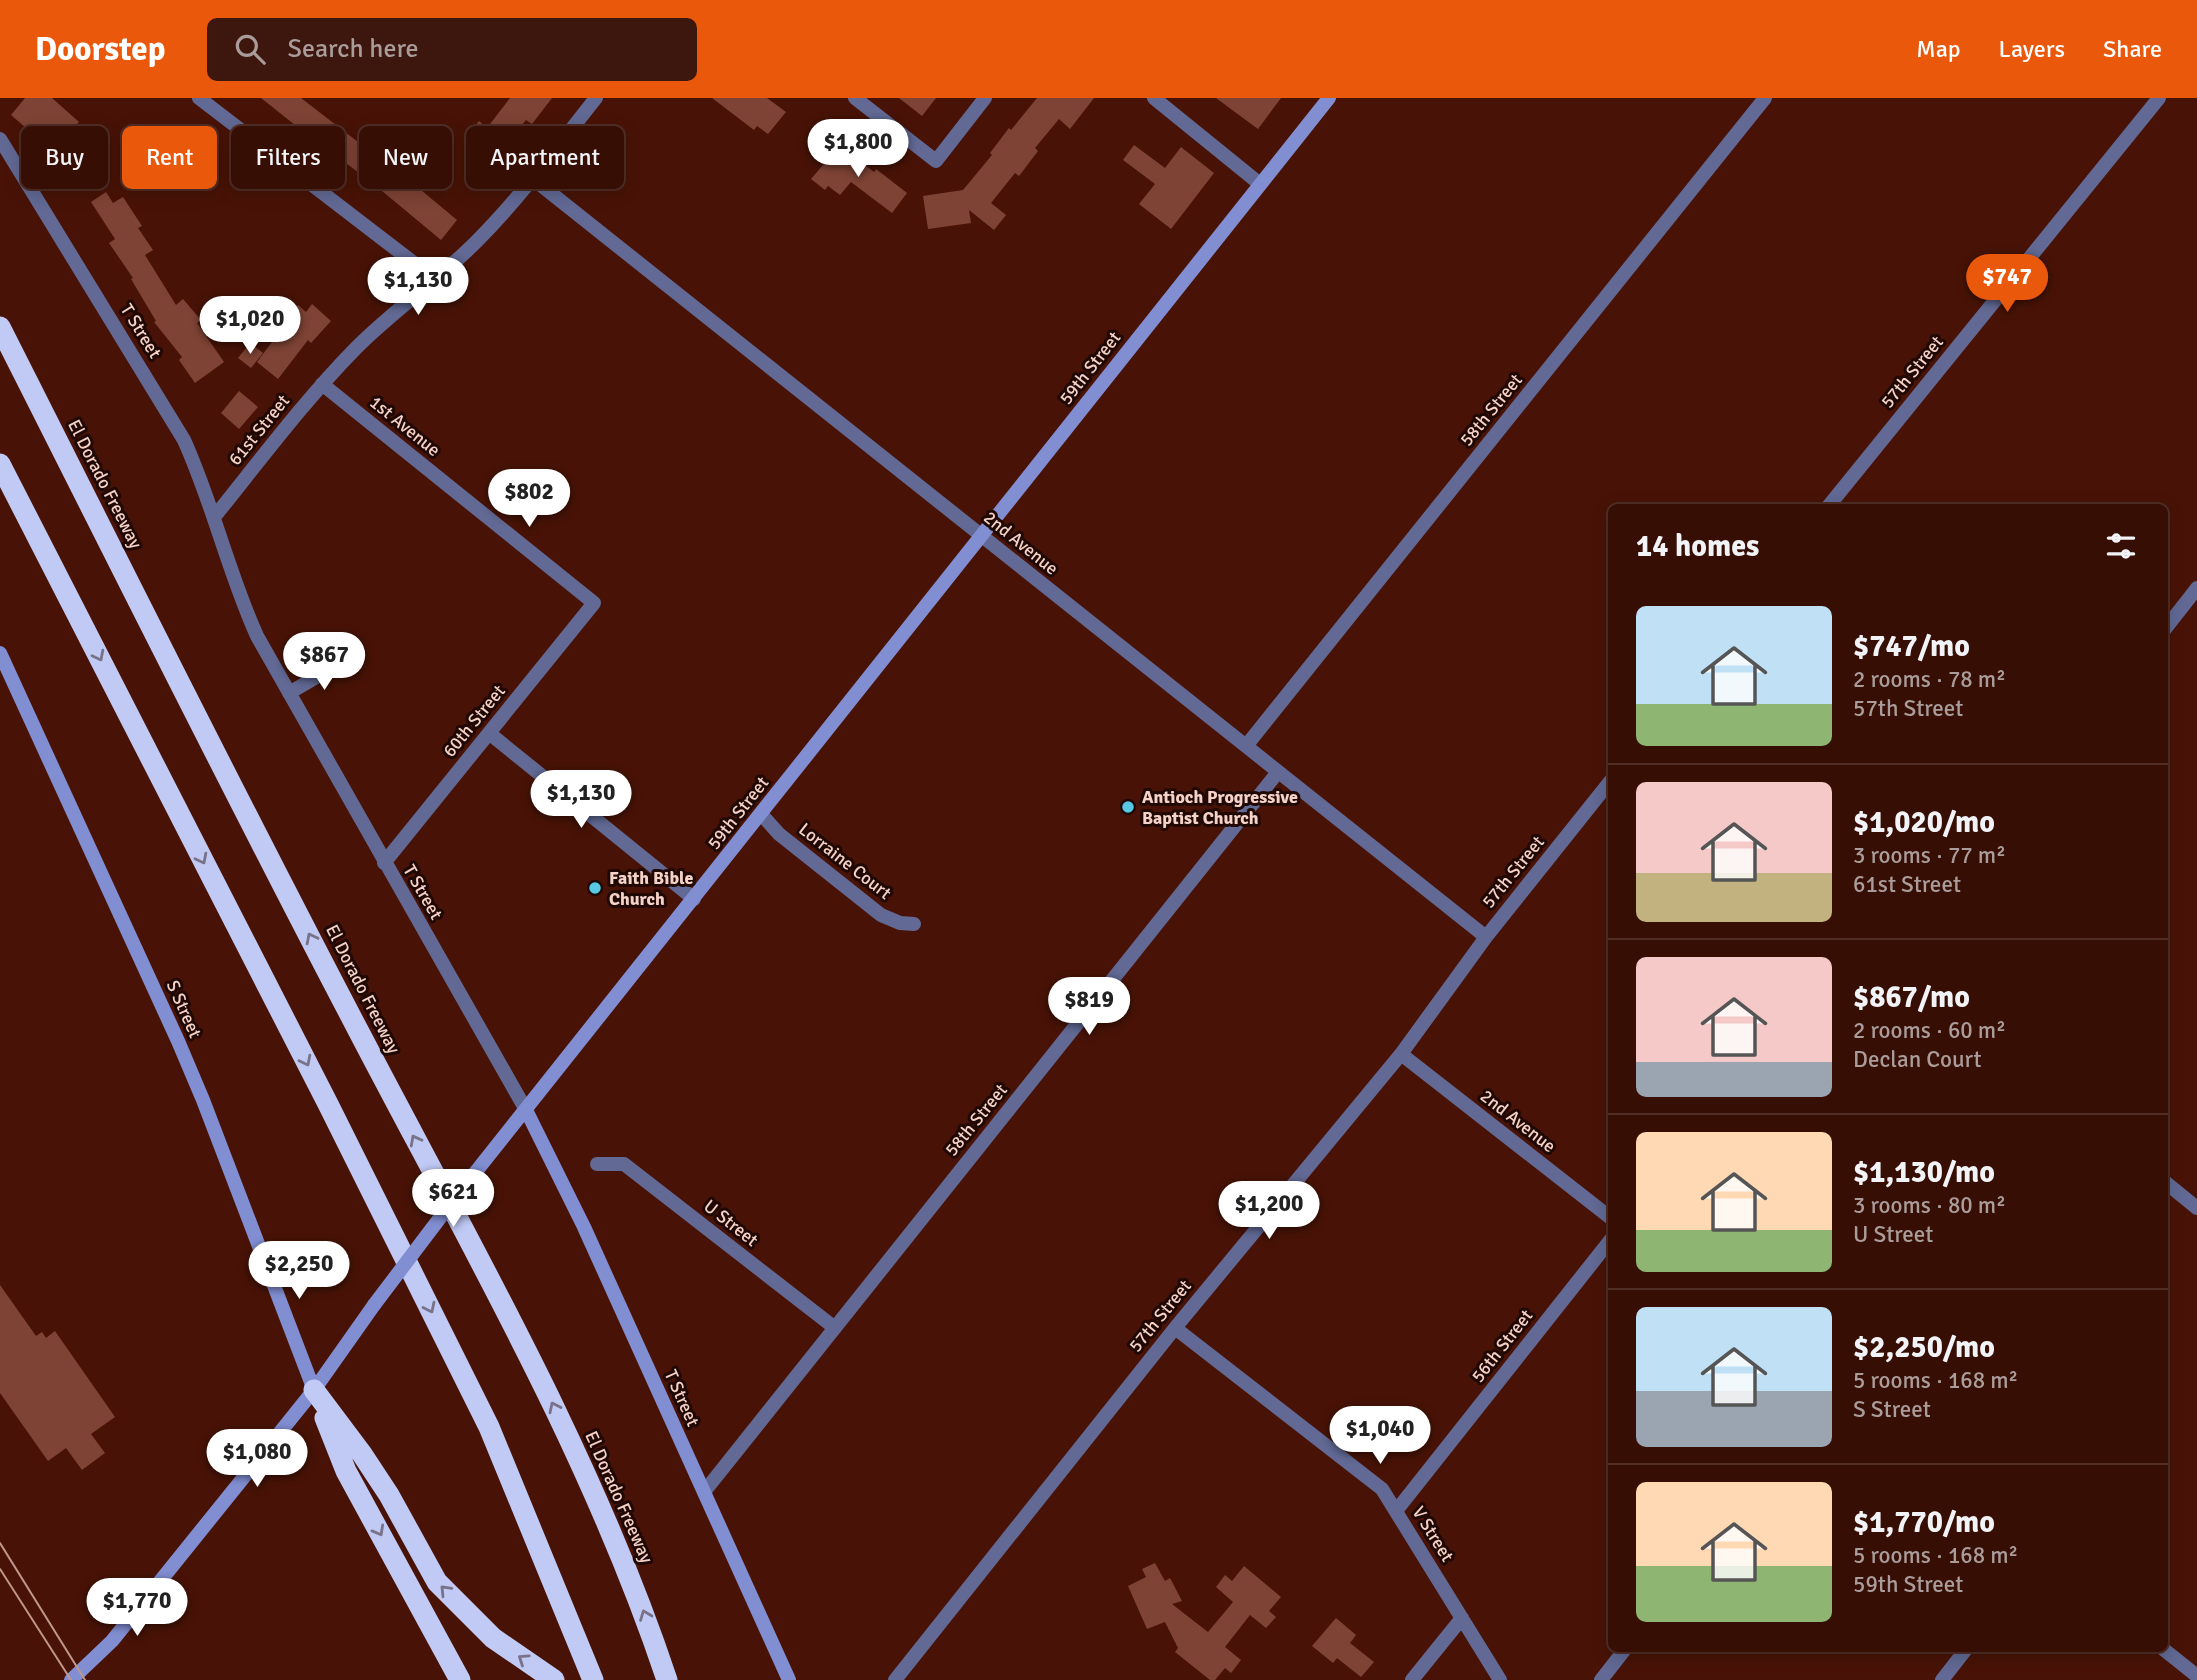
<!DOCTYPE html>
<meta charset="utf-8">
<style>
:root{--surface:#360e04;--page:#3d170e;--text:#f1f3f6;--muted:#aa9c9a;--line:#502e26;--accent:#ea580c}
body{margin:0;font-family:Signika,sans-serif;background:var(--page);color:var(--text);height:100vh;display:flex;flex-direction:column;font-size:26px;white-space:nowrap}
*{box-sizing:border-box;margin:0}
p{font-size:23px;color:var(--muted)}
.icon{flex:none;width:38px;height:38px;fill:none;stroke:currentColor;stroke-width:2;stroke-linecap:round;stroke-linejoin:round}
.map{position:relative;flex:1;overflow:hidden}
.side{position:absolute;left:1608px;top:406px;width:560px;height:1148px;display:flex;flex-direction:column;background:var(--surface);border-radius:10px;box-shadow:0 4px 18px #0003,0 0 0 2px var(--line)}
.side>*{flex:none}
.top-card{position:absolute;left:21px;top:28px;width:665px;height:63px;display:flex;gap:14px}
.price{position:absolute;translate:-50% -60px;padding:0 16px;border-radius:24px;background:#fff;color:#222;font-size:23px;line-height:46px;filter:drop-shadow(0 2px 4px #0008)}
.price::after{content:'';position:absolute;left:50%;top:42px;width:21px;height:16px;margin-left:-10px;background:inherit;clip-path:polygon(0 0,100% 0,50% 100%)}
.price.current{background:var(--accent);color:#fff}
ul{padding:0;list-style:none}
li{display:flex;align-items:center;gap:21px;height:175px;padding:0 28px}
li+li{border-top:2px solid var(--line)}
li span{display:grid;place-items:center;flex:none;width:196px;height:140px;border-radius:10px;color:#555}
li>.icon{margin-inline-start:auto}
span .icon{width:84px;height:84px;fill:#fffc;stroke-width:1}
li b{font-size:30px}
h2{display:flex;justify-content:space-between;align-items:center;height:84px;padding:0 28px;font-size:30px}
.chip{padding:0 24px;border-radius:10px;background:var(--surface);box-shadow:0 4px 18px #0003,0 0 0 2px var(--line);font-size:24px;line-height:63px}
.chip.current{background:var(--accent);color:#fff}
header{display:flex;align-items:center;gap:42px;box-sizing:border-box;height:98px;padding:0 35px;background:var(--accent);color:#fff}
header strong{font-size:33px}
nav{display:flex;gap:38px;margin-inline-start:auto;font-size:24px}
.search{width:490px;height:63px;background:var(--page);display:flex;align-items:center;gap:18px;box-sizing:border-box;padding:0 24px;border-radius:10px;color:var(--muted);font-size:26px}
.map>svg:first-child{display:block}
.building{fill:#7e4335}
.lines{fill:none;stroke-linecap:round;stroke-linejoin:round}
.street{stroke:#616994;stroke-width:14}
.secondary{stroke:#818ed2;stroke-width:14}
.highway{stroke:#c0caf5;stroke-width:21}
.tram{stroke:#c0978c;stroke-width:2}
.secondary-bridge{stroke:#818ed2;stroke-width:14}
.oneway{stroke:#787389}
.poi-dot{fill:#57c9e2;stroke:#200804;stroke-width:2.5}
.labels{text-anchor:middle;dominant-baseline:central;stroke-width:6;stroke-linejoin:round;paint-order:stroke}
.street-label{font-size:18px;fill:#f5d2c8;stroke:#200804}
.poi-label{font-size:18px;font-weight:bold;fill:#f5d2c8;stroke:#200804;text-anchor:start}
</style>
<header>
<strong>Doorstep</strong>
<div class="search"><svg class="icon" aria-label="search" viewBox="0 0 24 24"><circle cx="10" cy="10" r="6"/><path d="M15 15l6 6"/></svg>Search here</div>
<nav><a>Map</a><a>Layers</a><a>Share</a></nav>
</header>
<div class="map">
<svg width="2197" height="1582" viewBox="0 0 2197 1582">
<rect width="100%" height="100%" fill="#481306"/>
<!-- building -->
<path class="building" d="M 25,0 L 52,0 L 79,24 L 53,53 L 11,17 Z
M 261,0 L 301,0 L 397,74 L 401,69 L 424,89 L 421,92 L 457,122 L 441,142 L 370,83 L 335,57 L 334,58 Z
M 510,0 L 552,0 L 532,26 L 526,22 L 507,45 L 514,51 L 493,79 L 479,68 L 486,59 L 464,42 L 479,23 L 487,30 Z
M 712,0 L 767,0 L 786,14 L 768,36 L 757,28 L 754,32 Z
M 899,0 L 936,0 L 922,18 Z
M 1037,0 L 1094,0 L 1070,31 L 1059,21 L 1035,50 L 1038,53 L 1019,78 L 1015,75 L 991,105 L 1006,117 L 994,132 L 969,112 L 971,125 L 928,131 L 923,98 L 963,92 L 992,57 L 990,55 L 1009,30 L 1011,32 Z
M 1216,0 L 1281,0 L 1258,31 Z
M 840,47 L 874,74 L 876,71 L 907,95 L 892,115 L 851,84 L 840,97 L 828,88 L 825,92 L 811,81 Z
M 1134,47 L 1165,70 L 1181,49 L 1214,75 L 1171,131 L 1139,106 L 1155,86 L 1123,62 Z
M 106,94 L 113,105 L 123,99 L 142,128 L 138,130 L 153,152 L 145,157 L 176,207 L 183,201 L 201,222 L 197,225 L 224,264 L 195,285 L 179,262 L 182,259 L 154,224 L 156,223 L 131,181 L 133,180 L 109,145 L 115,141 L 91,104 Z
M 312,206 L 331,223 L 311,245 L 308,242 L 278,281 L 257,264 L 287,224 L 285,222 L 298,207 L 306,214 Z
M 250,245 L 263,255 L 251,270 L 238,260 Z
M 239,293 L 258,309 L 239,331 L 221,315 Z
M 0,1187 L 36,1238 L 42,1234 L 46,1240 L 55,1233 L 115,1319 L 91,1336 L 105,1355 L 82,1372 L 66,1350 L 48,1363 L 0,1295 Z
M 1155,1465 L 1165,1483 L 1170,1480 L 1182,1503 L 1172,1506 L 1208,1534 L 1233,1504 L 1216,1489 L 1225,1477 L 1232,1483 L 1244,1468 L 1281,1499 L 1269,1513 L 1276,1519 L 1266,1530 L 1250,1517 L 1225,1549 L 1241,1562 L 1231,1575 L 1225,1570 L 1215,1582 L 1210,1582 L 1175,1554 L 1178,1550 L 1165,1524 L 1147,1531 L 1128,1488 L 1146,1479 L 1142,1471 Z
M 1336,1520 L 1356,1537 L 1350,1545 L 1374,1564 L 1361,1579 L 1337,1560 L 1333,1565 L 1312,1548 Z"/>
<g class="lines">
<!-- street -->
<path class="street" d="M 199,0 L 436,182
M 855,0 L 936,63 L 985,0
M 1154,0 L 1260,86
M 0,41 L 184,342 C 213,406 228,474 257,538 L 526,1012
M 532,80 L 1486,839
M 322,286 L 594,505 L 384,765
M 1827,410 L 2159,0
M 215,418 C 261,361 305,302 356,250 C 394,212 438,182 476,144 C 520,100 557,49 596,0
M 2165,531 L 2197,490
M 289,595 L 342,564
M 489,635 L 694,801
M 1246,648 L 1765,0
M 761,716 L 779,736 L 881,817 L 900,825 L 914,826
M 1401,956 L 1612,1121
M 597,1066 L 624,1066 L 835,1230
M 2165,1084 L 2197,1110
M 1175,1230 L 1382,1391 L 1500,1582
M 704,1394 L 1278,674
M 1396,1413 L 1612,1140
M 2162,1550 L 2197,1578
M 895,1582 L 1175,1230 L 1401,956 L 1486,839 L 1612,681
M 1412,1582 L 1462,1520
M 1601,1582 L 1626,1550
M 1942,1582 L 1967,1550"/>
<!-- secondary -->
<path class="secondary" d="M 0,555 L 178,943 L 203,1002 L 314,1292
M 526,1012 L 584,1129 L 789,1582
M 455,1100 L 1329,0
M 71,1582 L 112,1543 L 314,1292 L 374,1207"/>
<!-- highway -->
<path class="highway" d="M 0,229 C 119,464 236,700 358,932 C 469,1145 591,1354 667,1582
M 0,366 L 328,1006 L 489,1329 L 593,1582
M 314,1292 L 362,1356 L 389,1397 L 437,1484 L 493,1540 L 554,1582
M 325,1320 L 346,1373 L 460,1582"/>
<!-- tram -->
<path class="tram" d="M 0,1445 L 85,1582
M 0,1471 L 71,1582"/>
<!-- secondary-bridge -->
<path class="secondary-bridge" d="M 374,1207 L 455,1100"/>
</g>
<!-- one-way arrows -->
<defs><path id="oneway-chevron" d="M-2-3.5L2.5 0L-2 3.5" fill="none" stroke-width="1.6" stroke-linecap="round" stroke-linejoin="round" transform="scale(1.75)"/></defs>
<g class="oneway">
<use href="#oneway-chevron" transform="translate(99 558) rotate(63)"/>
<use href="#oneway-chevron" transform="translate(202 761) rotate(63)"/>
<use href="#oneway-chevron" transform="translate(311 840) rotate(-117)"/>
<use href="#oneway-chevron" transform="translate(306 963) rotate(63)"/>
<use href="#oneway-chevron" transform="translate(415 1042) rotate(-118)"/>
<use href="#oneway-chevron" transform="translate(430 1210) rotate(64)"/>
<use href="#oneway-chevron" transform="translate(554 1309) rotate(-116)"/>
<use href="#oneway-chevron" transform="translate(379 1433) rotate(61)"/>
<use href="#oneway-chevron" transform="translate(445 1492) rotate(-134)"/>
<use href="#oneway-chevron" transform="translate(645 1517) rotate(-111)"/>
<use href="#oneway-chevron" transform="translate(523 1561) rotate(-146)"/>
</g>
<!-- markers -->
<g class="poi-dot">
<circle cx="1128" cy="709" r="7"/>
<circle cx="595" cy="790" r="7"/>
</g>
<g class="labels">
<!-- street labels -->
<g class="street-label">
<text transform="translate(141 233) rotate(58)">T Street</text>
<text transform="translate(1090 270) rotate(-52)">59th Street</text>
<text transform="translate(1912 274) rotate(-51)">57th Street</text>
<text transform="translate(1491 312) rotate(-51)">58th Street</text>
<text transform="translate(405 328) rotate(39)">1st Avenue</text>
<text transform="translate(259 332) rotate(-51)">61st Street</text>
<text transform="translate(105 386) rotate(63)">El Dorado Freeway</text>
<text transform="translate(1021 445) rotate(39)">2nd Avenue</text>
<text transform="translate(474 623) rotate(-51)">60th Street</text>
<text transform="translate(738 715) rotate(-52)">59th Street</text>
<text transform="translate(845 763) rotate(38)">Lorraine Court</text>
<text transform="translate(1513 774) rotate(-51)">57th Street</text>
<text transform="translate(423 794) rotate(60)">T Street</text>
<text transform="translate(363 891) rotate(63)">El Dorado Freeway</text>
<text transform="translate(184 911) rotate(66)">S Street</text>
<text transform="translate(976 1022) rotate(-51)">58th Street</text>
<text transform="translate(1518 1023) rotate(38)">2nd Avenue</text>
<text transform="translate(731 1125) rotate(38)">U Street</text>
<text transform="translate(1160 1218) rotate(-51)">57th Street</text>
<text transform="translate(1502 1248) rotate(-52)">56th Street</text>
<text transform="translate(682 1300) rotate(66)">T Street</text>
<text transform="translate(619 1399) rotate(66)">El Dorado Freeway</text>
<text transform="translate(1433 1436) rotate(58)">V Street</text>
</g>
<!-- poi labels -->
<g class="poi-label">
<text x="1142" y="699">Antioch Progressive<tspan x="1142" dy="21">Baptist Church</tspan></text>
<text x="609" y="780">Faith Bible<tspan x="609" dy="21">Church</tspan></text>
</g>
</g>
</svg>
<b class="price" style="left:858px;top:81px">$1,800</b>
<b class="price current" style="left:2007px;top:216px">$747</b>
<b class="price" style="left:418px;top:219px">$1,130</b>
<b class="price" style="left:250px;top:258px">$1,020</b>
<b class="price" style="left:529px;top:431px">$802</b>
<b class="price" style="left:324px;top:594px">$867</b>
<b class="price" style="left:581px;top:732px">$1,130</b>
<b class="price" style="left:1089px;top:939px">$819</b>
<b class="price" style="left:453px;top:1131px">$621</b>
<b class="price" style="left:1269px;top:1143px">$1,200</b>
<b class="price" style="left:299px;top:1203px">$2,250</b>
<b class="price" style="left:1380px;top:1368px">$1,040</b>
<b class="price" style="left:257px;top:1391px">$1,080</b>
<b class="price" style="left:137px;top:1540px">$1,770</b>
<div class="top-card">
<a class="chip">Buy</a>
<a class="chip current">Rent</a>
<a class="chip">Filters</a>
<a class="chip">New</a>
<a class="chip">Apartment</a>
</div>
<section class="side">
<h2>14 homes<svg class="icon" aria-label="filters" viewBox="0 0 24 24"><path d="M4 7h16M4 17h16"/><circle cx="9" cy="7" r="2"/><circle cx="15" cy="17" r="2"/></svg></h2>
<ul>
<li><span style="background:linear-gradient(#bfe0f5 70%,#8fb573 0)"><svg class="icon" aria-label="home" viewBox="0 0 24 24"><path d="M3 11l9-7 9 7M6 9v11h12V9"/></svg></span><div><b>$747/mo</b><p>2 rooms · 78 m²</p><p>57th Street</p></div></li>
<li><span style="background:linear-gradient(#f6c9c9 65%,#c2b280 0)"><svg class="icon" aria-label="home" viewBox="0 0 24 24"><path d="M3 11l9-7 9 7M6 9v11h12V9"/></svg></span><div><b>$1,020/mo</b><p>3 rooms · 77 m²</p><p>61st Street</p></div></li>
<li><span style="background:linear-gradient(#f6c9c9 75%,#9aa5b1 0)"><svg class="icon" aria-label="home" viewBox="0 0 24 24"><path d="M3 11l9-7 9 7M6 9v11h12V9"/></svg></span><div><b>$867/mo</b><p>2 rooms · 60 m²</p><p>Declan Court</p></div></li>
<li><span style="background:linear-gradient(#ffd9b3 70%,#8fb573 0)"><svg class="icon" aria-label="home" viewBox="0 0 24 24"><path d="M3 11l9-7 9 7M6 9v11h12V9"/></svg></span><div><b>$1,130/mo</b><p>3 rooms · 80 m²</p><p>U Street</p></div></li>
<li><span style="background:linear-gradient(#bfe0f5 60%,#9aa5b1 0)"><svg class="icon" aria-label="home" viewBox="0 0 24 24"><path d="M3 11l9-7 9 7M6 9v11h12V9"/></svg></span><div><b>$2,250/mo</b><p>5 rooms · 168 m²</p><p>S Street</p></div></li>
<li><span style="background:linear-gradient(#ffd9b3 60%,#8fb573 0)"><svg class="icon" aria-label="home" viewBox="0 0 24 24"><path d="M3 11l9-7 9 7M6 9v11h12V9"/></svg></span><div><b>$1,770/mo</b><p>5 rooms · 168 m²</p><p>59th Street</p></div></li>
</ul>
</section>
</div>
